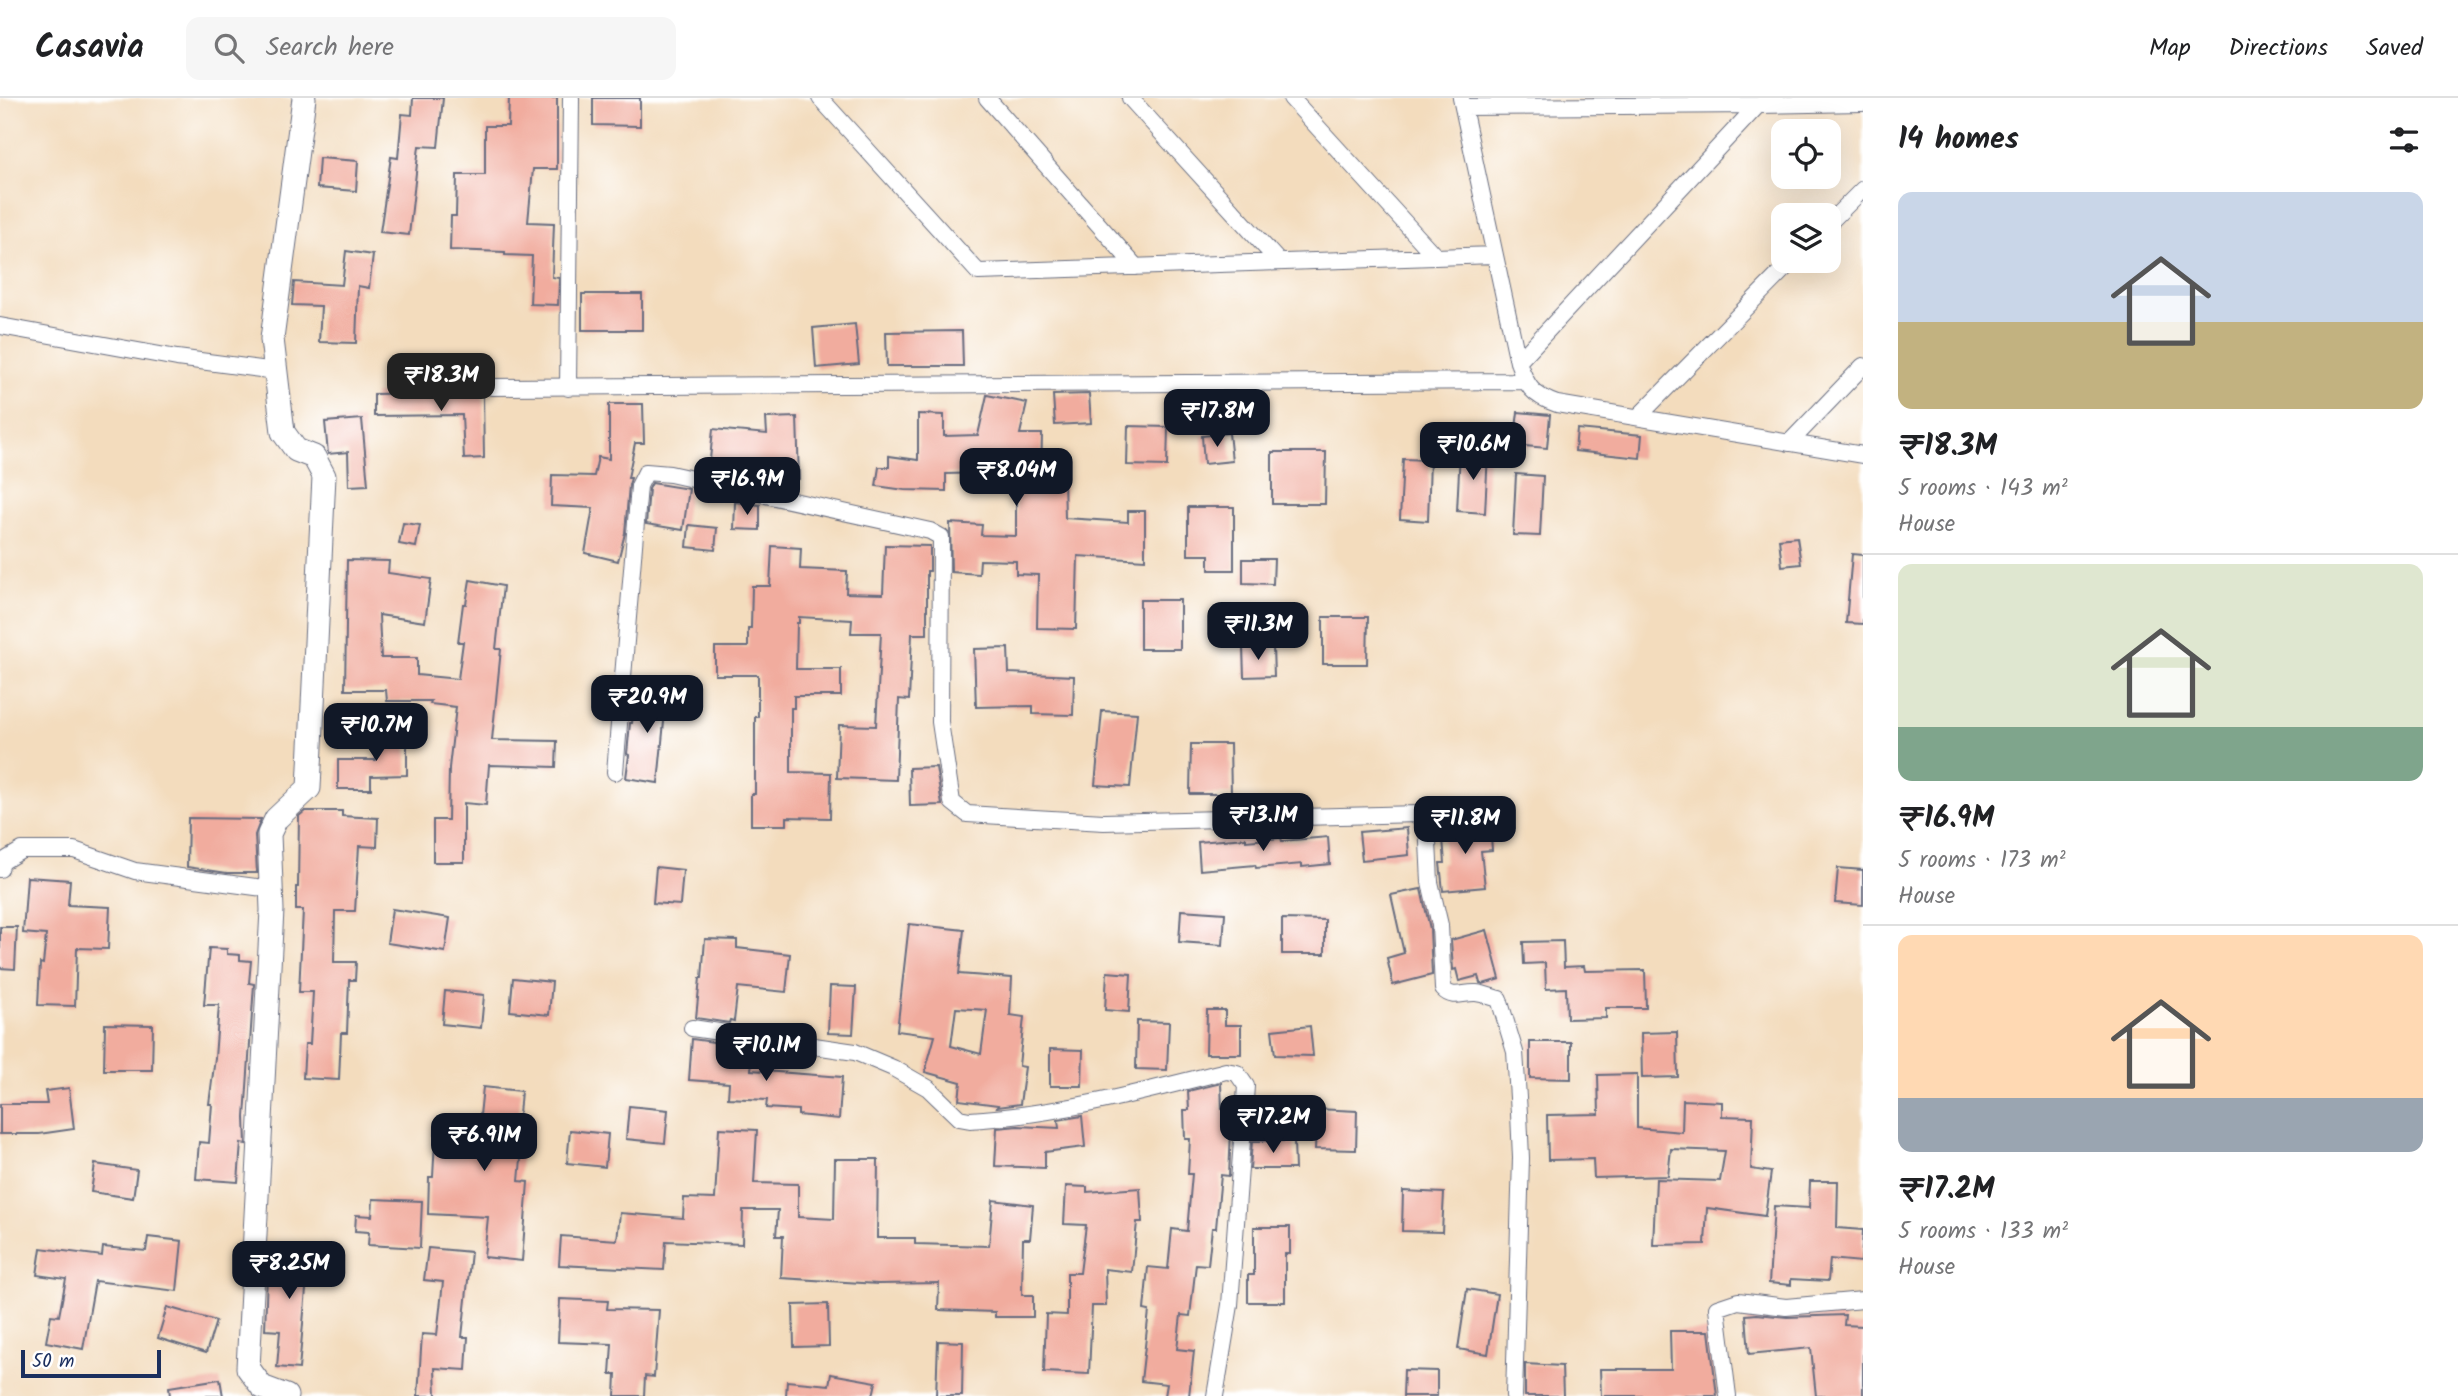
<!DOCTYPE html>
<meta charset="utf-8">
<style>
:root{--surface:#fff;--page:#f6f6f6;--text:#202124;--muted:#757577;--line:#e0e0e0;--accent:#111827}
body{margin:0;font-family:Kalam,sans-serif;background:var(--page);color:var(--text);height:100vh;display:flex;flex-direction:column;font-size:26px;white-space:nowrap}
*{box-sizing:border-box;margin:0}
p{font-size:23px;color:var(--muted)}
.icon{flex:none;width:38px;height:38px;fill:none;stroke:currentColor;stroke-width:2;stroke-linecap:round;stroke-linejoin:round}
.map{position:relative;flex:1;overflow:hidden}
.details{display:flex;flex-direction:column;background:var(--surface);width:595px}
.details>*{flex:none}
.buttons{position:absolute;left:1771px;top:21px;display:grid;gap:14px}
.buttons a{display:grid;place-items:center;width:70px;height:70px;border-radius:14px;background:var(--surface);box-shadow:0 7px 28px #0002;font-size:35px}
.scale{position:absolute;left:21px;bottom:18px;width:140px;box-sizing:border-box;padding-left:7px;border:4px solid #1b2f5e;border-top:0;font-size:19px;line-height:24px;white-space:nowrap;color:#1b2f5e;-webkit-text-stroke:5px #fff;paint-order:stroke}
.price{position:absolute;translate:-50% -60px;padding:0 16px;border-radius:14px;background:var(--accent);color:#fff;font-size:23px;line-height:46px;filter:drop-shadow(0 2px 4px #0008)}
.price::after{content:'';position:absolute;left:50%;top:42px;width:21px;height:16px;margin-left:-10px;background:inherit;clip-path:polygon(0 0,100% 0,50% 100%)}
.price.active{background:#222;color:#fff}
ul{padding:0;list-style:none}
li{display:grid;align-content:center;gap:14px;height:371px;padding:0 35px}
li+li{border-top:2px solid var(--line)}
li span{display:grid;place-items:center;height:217px;border-radius:14px;color:#555}
li>.icon{margin-inline-start:auto}
span .icon{width:126px;height:126px;fill:#fffc;stroke-width:1}
li b{font-size:30px}
h2{display:flex;justify-content:space-between;align-items:center;height:84px;padding:0 35px;font-size:30px}
header{display:flex;align-items:center;gap:42px;box-sizing:border-box;height:98px;padding:0 35px;background:var(--surface);border-bottom:2px solid var(--line)}
header strong{font-size:33px}
nav{display:flex;gap:38px;margin-inline-start:auto;font-size:24px}
.search{width:490px;height:63px;background:var(--page);display:flex;align-items:center;gap:18px;box-sizing:border-box;padding:0 24px;border-radius:14px;color:var(--muted);font-size:26px}
main{display:flex;flex:1;min-height:0}
.map>svg:first-child{display:block}
.building{fill:#f1ac9e;fill-rule:evenodd}
.lines{fill:none;stroke-linecap:round;stroke-linejoin:round}
.street-casing{stroke:#676c7f;stroke-width:18}
.secondary-casing{stroke:#676c7f;stroke-width:25}
.street{stroke:#fff;stroke-width:16}
.secondary{stroke:#fff;stroke-width:23}
</style>
<header>
<strong>Casavia</strong>
<div class="search"><svg class="icon" aria-label="search" viewBox="0 0 24 24"><circle cx="10" cy="10" r="6"/><path d="M15 15l6 6"/></svg>Search here</div>
<nav><a>Map</a><a>Directions</a><a>Saved</a></nav>
</header>
<main>
<div class="map">
<svg width="1863" height="1298" viewBox="0 0 1863 1298">
<rect width="100%" height="100%" fill="#fff"/>
<filter id="ink" filterUnits="userSpaceOnUse"><feTurbulence type="fractalNoise" baseFrequency=".0143" numOctaves="2"/><feDisplacementMap in="SourceGraphic" scale="14" xChannelSelector="R" yChannelSelector="G"/><feConvolveMatrix kernelMatrix="1 2 1 2 8 2 1 2 1" color-interpolation-filters="sRGB"/></filter>
<filter id="wash" filterUnits="userSpaceOnUse"><feTurbulence type="fractalNoise" baseFrequency=".00686" numOctaves="4" result="noise"/><feDisplacementMap in="SourceGraphic" scale="28" xChannelSelector="R" yChannelSelector="G"/><feGaussianBlur stdDeviation="1.57" result="paint"/><feColorMatrix in="noise" values="0 0 0 0 0 0 0 0 0 0 0 0 0 0 0 0 0 1.4 0 .05"/><feComposite in="paint" operator="in"/></filter>
<g filter="url(#wash)">
<rect width="100%" height="100%" fill="#f3dcbd"/>
<g id="blocks">
<!-- building -->
<path class="building" d="M 413,0 L 443,0 L 438,49 L 419,48 L 409,137 L 380,134 L 391,59 L 398,60 L 402,16 L 412,17 Z
M 509,0 L 557,0 L 557,71 L 533,71 L 528,124 L 554,125 L 552,179 L 559,180 L 558,207 L 530,206 L 532,158 L 505,157 L 505,154 L 450,152 L 451,118 L 456,118 L 457,77 L 485,77 L 485,28 L 508,28 Z
M 593,0 L 640,0 L 640,28 L 593,27 Z
M 319,60 L 358,63 L 356,93 L 317,90 Z
M 346,153 L 373,157 L 369,190 L 358,188 L 356,245 L 319,244 L 321,208 L 292,207 L 294,184 L 342,187 Z
M 582,196 L 642,196 L 642,232 L 582,232 Z
M 855,226 L 859,266 L 816,270 L 813,230 Z
M 962,233 L 963,268 L 887,268 L 886,234 Z
M 423,295 L 483,295 L 484,360 L 464,361 L 462,317 L 374,318 L 374,296 Z
M 1089,296 L 1091,325 L 1055,327 L 1053,297 Z
M 987,297 L 1027,305 L 1020,336 L 1042,336 L 1041,380 L 1064,380 L 1065,420 L 1128,424 L 1128,413 L 1145,413 L 1145,462 L 1078,458 L 1076,531 L 1037,530 L 1038,477 L 1016,476 L 1016,463 L 980,462 L 979,476 L 951,474 L 950,425 L 982,427 L 981,437 L 1016,438 L 1016,365 L 983,365 L 983,375 L 946,376 L 946,393 L 905,392 L 876,388 L 879,369 L 889,369 L 889,358 L 918,362 L 918,316 L 944,317 L 944,338 L 978,337 Z
M 609,306 L 643,306 L 644,345 L 635,345 L 628,380 L 631,380 L 629,387 L 625,435 L 618,463 L 585,455 L 593,410 L 551,408 L 552,377 L 594,378 L 598,359 L 609,361 Z
M 1518,314 L 1550,317 L 1547,350 L 1514,347 Z
M 797,319 L 799,381 L 709,372 L 713,331 L 767,336 L 766,320 Z
M 362,321 L 368,387 L 349,388 L 348,354 L 328,356 L 325,324 Z
M 1128,328 L 1168,329 L 1167,368 L 1127,367 Z
M 1577,331 L 1642,337 L 1640,360 L 1575,353 Z
M 1229,335 L 1232,363 L 1204,366 L 1202,338 Z
M 1460,353 L 1488,354 L 1485,415 L 1457,413 Z
M 1272,354 L 1326,354 L 1325,406 L 1272,406 Z
M 1403,361 L 1430,362 L 1428,423 L 1400,421 Z
M 1516,376 L 1543,378 L 1540,438 L 1513,437 Z
M 652,385 L 689,391 L 683,432 L 646,426 L 649,391 Z
M 735,404 L 760,407 L 760,432 L 734,431 Z
M 1188,409 L 1234,409 L 1234,472 L 1209,472 L 1209,457 L 1188,457 Z
M 403,425 L 420,427 L 416,449 L 399,446 Z
M 689,427 L 717,430 L 715,452 L 687,449 Z
M 1797,439 L 1801,466 L 1782,468 L 1779,441 Z
M 885,447 L 930,448 L 930,473 L 927,473 L 927,536 L 912,536 L 909,602 L 899,601 L 896,682 L 837,680 L 839,627 L 876,628 L 881,535 L 851,535 L 852,522 L 799,519 L 799,525 L 797,525 L 796,571 L 841,571 L 841,598 L 794,598 L 794,610 L 791,610 L 791,674 L 831,675 L 830,720 L 787,719 L 787,727 L 751,727 L 751,696 L 755,696 L 755,619 L 758,619 L 758,577 L 715,577 L 715,549 L 748,549 L 748,530 L 751,530 L 752,488 L 770,488 L 772,448 L 801,450 L 800,471 L 847,473 L 846,495 L 883,496 Z
M 1852,456 L 1863,457 L 1863,526 L 1846,525 Z
M 1243,461 L 1274,461 L 1273,486 L 1243,485 Z
M 347,462 L 389,463 L 388,475 L 431,481 L 425,524 L 379,517 L 381,560 L 417,560 L 417,577 L 458,581 L 463,544 L 458,544 L 463,506 L 466,506 L 470,482 L 503,488 L 496,551 L 501,551 L 492,642 L 557,643 L 556,669 L 489,667 L 486,707 L 464,705 L 464,764 L 433,764 L 433,722 L 448,722 L 449,670 L 456,609 L 430,606 L 431,603 L 387,603 L 386,592 L 345,592 Z
M 1140,502 L 1180,502 L 1180,551 L 1140,551 Z
M 1323,519 L 1368,519 L 1367,566 L 1323,566 Z
M 1273,548 L 1274,578 L 1244,579 L 1243,549 Z
M 1008,550 L 1009,575 L 1074,578 L 1073,617 L 1033,616 L 1033,608 L 976,609 L 974,551 Z
M 637,589 L 667,593 L 658,685 L 626,680 L 629,657 L 627,656 L 630,625 L 632,625 Z
M 1102,613 L 1137,615 L 1130,689 L 1095,687 Z
M 376,635 L 407,635 L 407,677 L 371,678 L 371,691 L 338,691 L 338,662 L 376,662 Z
M 1191,646 L 1230,646 L 1231,696 L 1190,696 Z
M 936,669 L 942,707 L 910,708 L 909,670 Z
M 305,713 L 342,713 L 342,718 L 378,720 L 377,749 L 359,748 L 355,813 L 335,813 L 334,864 L 356,864 L 355,882 L 349,882 L 347,935 L 341,935 L 339,982 L 303,980 L 305,946 L 310,946 L 313,894 L 299,894 L 303,812 L 296,812 L 296,789 L 298,789 L 299,718 Z
M 188,720 L 261,721 L 255,737 L 257,775 L 227,775 L 187,769 Z
M 1490,724 L 1492,752 L 1481,753 L 1485,789 L 1443,793 L 1440,765 L 1445,765 L 1442,729 Z
M 1407,730 L 1409,757 L 1362,762 L 1359,734 Z
M 1328,739 L 1330,766 L 1302,769 L 1302,766 L 1256,770 L 1255,767 L 1200,772 L 1198,744 L 1246,740 L 1246,743 L 1281,740 L 1282,743 Z
M 656,769 L 683,772 L 680,807 L 653,805 Z
M 1838,770 L 1863,772 L 1863,807 L 1835,805 Z
M 27,779 L 70,782 L 68,807 L 110,809 L 108,851 L 77,850 L 75,908 L 38,907 L 40,865 L 43,866 L 46,837 L 23,835 Z
M 1421,791 L 1430,831 L 1432,877 L 1393,887 L 1387,860 L 1404,855 L 1391,797 Z
M 392,811 L 450,820 L 445,854 L 387,845 Z
M 1181,812 L 1225,815 L 1223,847 L 1179,844 Z
M 1282,821 L 1325,822 L 1325,856 L 1282,856 Z
M 909,826 L 964,832 L 959,876 L 1012,880 L 1010,917 L 1024,919 L 1019,968 L 1025,969 L 1020,1006 L 997,1009 L 998,1007 L 959,1002 L 961,984 L 925,974 L 935,938 L 897,933 ZM 956,910 L 987,912 L 981,956 L 951,948 Z
M 0,829 L 17,829 L 15,871 L 0,870 Z
M 1487,832 L 1500,881 L 1483,886 L 1480,885 L 1478,878 L 1459,883 L 1456,871 L 1453,872 L 1451,842 Z
M 705,841 L 737,842 L 737,850 L 790,856 L 786,894 L 738,889 L 734,923 L 730,922 L 729,925 L 696,920 L 700,880 L 702,880 Z
M 1563,843 L 1564,869 L 1584,868 L 1585,873 L 1645,872 L 1646,910 L 1606,910 L 1606,920 L 1567,921 L 1566,890 L 1546,891 L 1545,865 L 1524,866 L 1523,844 Z
M 209,850 L 227,851 L 227,856 L 240,857 L 240,862 L 251,863 L 249,885 L 254,886 L 245,1019 L 246,1046 L 241,1045 L 238,1084 L 196,1081 L 199,1044 L 209,1045 L 212,1006 L 209,1006 L 215,960 L 219,907 L 204,907 Z
M 1107,874 L 1131,876 L 1129,914 L 1105,912 Z
M 513,880 L 552,884 L 549,917 L 510,913 Z
M 830,888 L 856,889 L 853,936 L 828,935 Z
M 445,893 L 484,897 L 481,930 L 442,926 Z
M 1207,912 L 1225,912 L 1225,927 L 1241,927 L 1241,956 L 1206,956 Z
M 1137,923 L 1169,924 L 1167,972 L 1136,971 Z
M 105,926 L 153,927 L 152,972 L 104,972 Z
M 1310,928 L 1313,958 L 1275,957 L 1272,932 Z
M 1677,934 L 1678,979 L 1642,980 L 1641,935 Z
M 692,941 L 728,946 L 726,962 L 752,963 L 751,972 L 842,979 L 839,1021 L 798,1017 L 798,1012 L 766,1010 L 767,1002 L 728,1000 L 729,985 L 689,982 Z
M 1530,944 L 1571,944 L 1571,981 L 1530,980 Z
M 1050,951 L 1083,952 L 1082,988 L 1050,988 Z
M 1637,976 L 1637,1030 L 1682,1034 L 1683,1002 L 1722,1004 L 1722,1018 L 1753,1019 L 1751,1071 L 1771,1074 L 1765,1118 L 1707,1110 L 1705,1146 L 1653,1147 L 1656,1081 L 1720,1083 L 1725,1053 L 1671,1051 L 1668,1078 L 1594,1080 L 1593,1061 L 1548,1062 L 1547,1017 L 1599,1016 L 1598,977 Z
M 1221,985 L 1222,1011 L 1232,1010 L 1229,1078 L 1221,1077 L 1216,1130 L 1212,1130 L 1208,1167 L 1196,1166 L 1190,1218 L 1181,1217 L 1177,1251 L 1194,1253 L 1189,1298 L 1165,1298 L 1167,1286 L 1141,1283 L 1149,1213 L 1144,1212 L 1148,1169 L 1168,1171 L 1172,1131 L 1187,1133 L 1192,1076 L 1188,1076 L 1190,1041 L 1185,1041 L 1184,1012 L 1189,1012 L 1188,993 Z
M 483,989 L 521,993 L 517,1039 L 523,1039 L 519,1083 L 528,1084 L 522,1163 L 484,1159 L 488,1119 L 428,1116 L 429,1079 L 433,1079 L 436,1025 L 479,1027 Z
M 69,990 L 74,1031 L 39,1036 L 0,1036 L 0,1006 L 47,1006 L 45,993 Z
M 629,1008 L 668,1012 L 665,1045 L 626,1041 Z
M 1317,1011 L 1357,1013 L 1356,1052 L 1315,1051 Z
M 1082,1018 L 1085,1049 L 1045,1054 L 1045,1070 L 995,1068 L 997,1030 L 1018,1028 L 1059,1030 L 1058,1022 Z
M 719,1030 L 757,1032 L 754,1085 L 798,1086 L 798,1119 L 834,1121 L 835,1061 L 878,1061 L 877,1140 L 915,1140 L 915,1146 L 989,1148 L 993,1102 L 1033,1107 L 1030,1141 L 1023,1141 L 1022,1197 L 1033,1197 L 1033,1219 L 995,1219 L 995,1214 L 938,1212 L 939,1185 L 878,1186 L 781,1180 L 783,1138 L 776,1138 L 778,1112 L 743,1112 L 742,1146 L 666,1143 L 664,1172 L 559,1167 L 561,1138 L 617,1142 L 620,1115 L 683,1120 L 684,1100 L 715,1101 Z
M 570,1032 L 608,1036 L 605,1069 L 567,1065 Z
M 1252,1043 L 1294,1043 L 1295,1071 L 1250,1071 Z
M 95,1066 L 137,1072 L 133,1100 L 91,1094 Z
M 1810,1083 L 1838,1083 L 1837,1130 L 1863,1132 L 1861,1164 L 1830,1161 L 1828,1183 L 1791,1181 L 1791,1187 L 1769,1185 L 1774,1108 L 1809,1110 Z
M 1066,1088 L 1087,1089 L 1087,1094 L 1140,1090 L 1142,1124 L 1137,1124 L 1132,1174 L 1105,1171 L 1106,1208 L 1092,1208 L 1089,1276 L 1044,1274 L 1046,1216 L 1067,1217 L 1067,1175 L 1080,1175 L 1086,1127 L 1064,1126 Z
M 1403,1093 L 1444,1095 L 1442,1134 L 1402,1133 Z
M 373,1101 L 422,1103 L 420,1150 L 368,1147 L 369,1134 L 355,1133 L 356,1117 L 372,1118 Z
M 1254,1129 L 1290,1129 L 1290,1156 L 1285,1156 L 1285,1204 L 1248,1204 L 1248,1177 L 1254,1177 Z
M 148,1139 L 182,1143 L 177,1193 L 95,1183 L 83,1251 L 46,1244 L 51,1217 L 59,1218 L 66,1181 L 37,1177 L 41,1150 L 102,1158 L 103,1149 L 146,1153 Z
M 428,1150 L 471,1154 L 462,1239 L 468,1239 L 466,1272 L 435,1270 L 436,1298 L 418,1298 L 422,1236 L 437,1237 L 443,1184 L 424,1182 Z
M 272,1152 L 318,1154 L 317,1181 L 307,1180 L 299,1271 L 277,1269 L 280,1233 L 265,1232 L 267,1177 L 271,1177 Z
M 1467,1191 L 1497,1196 L 1488,1256 L 1458,1251 Z
M 560,1201 L 608,1203 L 607,1211 L 659,1212 L 654,1279 L 645,1278 L 644,1298 L 615,1298 L 616,1276 L 610,1276 L 612,1246 L 558,1244 Z
M 828,1206 L 829,1248 L 794,1249 L 793,1207 Z
M 167,1209 L 216,1223 L 206,1255 L 158,1240 Z
M 1757,1216 L 1787,1219 L 1845,1217 L 1844,1227 L 1863,1228 L 1863,1298 L 1816,1298 L 1811,1250 L 1749,1256 L 1746,1217 Z
M 1670,1233 L 1709,1233 L 1717,1298 L 1601,1298 L 1600,1271 L 1671,1271 Z
M 938,1243 L 963,1244 L 962,1298 L 936,1298 Z
M 1525,1266 L 1562,1268 L 1563,1298 L 1525,1298 Z
M 1404,1272 L 1437,1273 L 1437,1298 L 1403,1298 Z
M 831,1276 L 876,1284 L 873,1298 L 786,1298 L 787,1283 L 829,1287 Z
M 220,1281 L 223,1298 L 170,1298 L 169,1289 Z"/>
</g>
</g>
<g filter="url(#ink)">
<use href="#blocks" fill-opacity="0" stroke="#676c7f" stroke-width="2"/>
<g class="lines">
<defs>
<path id="street" d="M 820,0 L 978,174 L 1495,157
M 987,0 L 1136,169
M 1130,0 L 1279,164
M 1291,0 L 1436,159
M 1461,0 L 1518,264 C 1527,288 1531,297 1557,306 L 1863,357
M 1463,9 L 1758,7
M 1829,125 L 1863,91
M 0,228 L 177,260 L 276,273
M 1518,264 L 1758,7 L 1863,5
M 492,289 L 1525,283
M 568,290 L 571,0
M 1638,319 L 1792,163
M 1789,345 L 1863,268
M 615,674 L 639,388 L 646,374 L 670,376 L 930,433 L 941,439 L 940,624 L 952,704 L 967,716 L 1104,724 L 1419,716 L 1427,724 L 1430,784 L 1440,827 L 1443,891 C 1453,902 1464,894 1476,895 C 1484,896 1492,899 1499,901 L 1515,954 L 1519,1015 L 1521,1060 L 1514,1298
M 0,771 L 2,764 L 22,752 L 74,752 L 135,773 L 271,791
M 692,930 L 855,954 L 893,970 L 928,990 L 959,1020 L 970,1022 C 1057,1017 1143,994 1226,973 L 1237,975 L 1246,988 L 1230,1207 L 1215,1298
M 1728,1298 L 1717,1210 L 1738,1203 L 1786,1209 L 1863,1202"/>
<path id="secondary" d="M 286,1298 L 262,1289 L 248,1270 L 272,812 L 269,736 L 276,721 L 309,690 L 324,378 L 314,359 L 296,352 L 283,334 L 272,241 L 304,0"/>
</defs>
<!-- street casing -->
<use href="#street" class="street-casing"/>
<!-- secondary casing -->
<use href="#secondary" class="secondary-casing"/>
<!-- street -->
<use href="#street" class="street"/>
<!-- secondary -->
<use href="#secondary" class="secondary"/>
</g>
</g>
</svg>
<div class="buttons">
<a><svg class="icon" aria-label="locate" viewBox="0 0 24 24"><circle cx="12" cy="12" r="6"/><path d="M12 2v4M12 18v4M2 12h4M18 12h4"/></svg></a>
<a><svg class="icon" aria-label="layers" viewBox="0 0 24 24"><path d="M12 4l9 5-9 5-9-5zM3 14l9 5 9-5"/></svg></a>
</div>
<div class="scale">50 m</div>
<b class="price active" style="left:441px;top:315px">₹18.3M</b>
<b class="price" style="left:1217px;top:351px">₹17.8M</b>
<b class="price" style="left:1473px;top:384px">₹10.6M</b>
<b class="price" style="left:1016px;top:410px">₹8.04M</b>
<b class="price" style="left:747px;top:419px">₹16.9M</b>
<b class="price" style="left:1258px;top:564px">₹11.3M</b>
<b class="price" style="left:647px;top:637px">₹20.9M</b>
<b class="price" style="left:376px;top:665px">₹10.7M</b>
<b class="price" style="left:1263px;top:755px">₹13.1M</b>
<b class="price" style="left:1465px;top:758px">₹11.8M</b>
<b class="price" style="left:766px;top:985px">₹10.1M</b>
<b class="price" style="left:1273px;top:1057px">₹17.2M</b>
<b class="price" style="left:484px;top:1075px">₹6.91M</b>
<b class="price" style="left:289px;top:1203px">₹8.25M</b>
</div>
<section class="details">
<h2>14 homes<svg class="icon" aria-label="filters" viewBox="0 0 24 24"><path d="M4 7h16M4 17h16"/><circle cx="9" cy="7" r="2"/><circle cx="15" cy="17" r="2"/></svg></h2>
<ul>
<li><span style="background:linear-gradient(#c9d6e8 60%,#c2b280 0)"><svg class="icon" aria-label="home" viewBox="0 0 24 24"><path d="M3 11l9-7 9 7M6 9v11h12V9"/></svg></span><div><b>₹18.3M</b><p>5 rooms · 143 m²</p><p>House</p></div></li>
<li><span style="background:linear-gradient(#dfe7d0 75%,#7fa58c 0)"><svg class="icon" aria-label="home" viewBox="0 0 24 24"><path d="M3 11l9-7 9 7M6 9v11h12V9"/></svg></span><div><b>₹16.9M</b><p>5 rooms · 173 m²</p><p>House</p></div></li>
<li><span style="background:linear-gradient(#ffd9b3 75%,#9aa5b1 0)"><svg class="icon" aria-label="home" viewBox="0 0 24 24"><path d="M3 11l9-7 9 7M6 9v11h12V9"/></svg></span><div><b>₹17.2M</b><p>5 rooms · 133 m²</p><p>House</p></div></li>
</ul>
</section>
</main>
